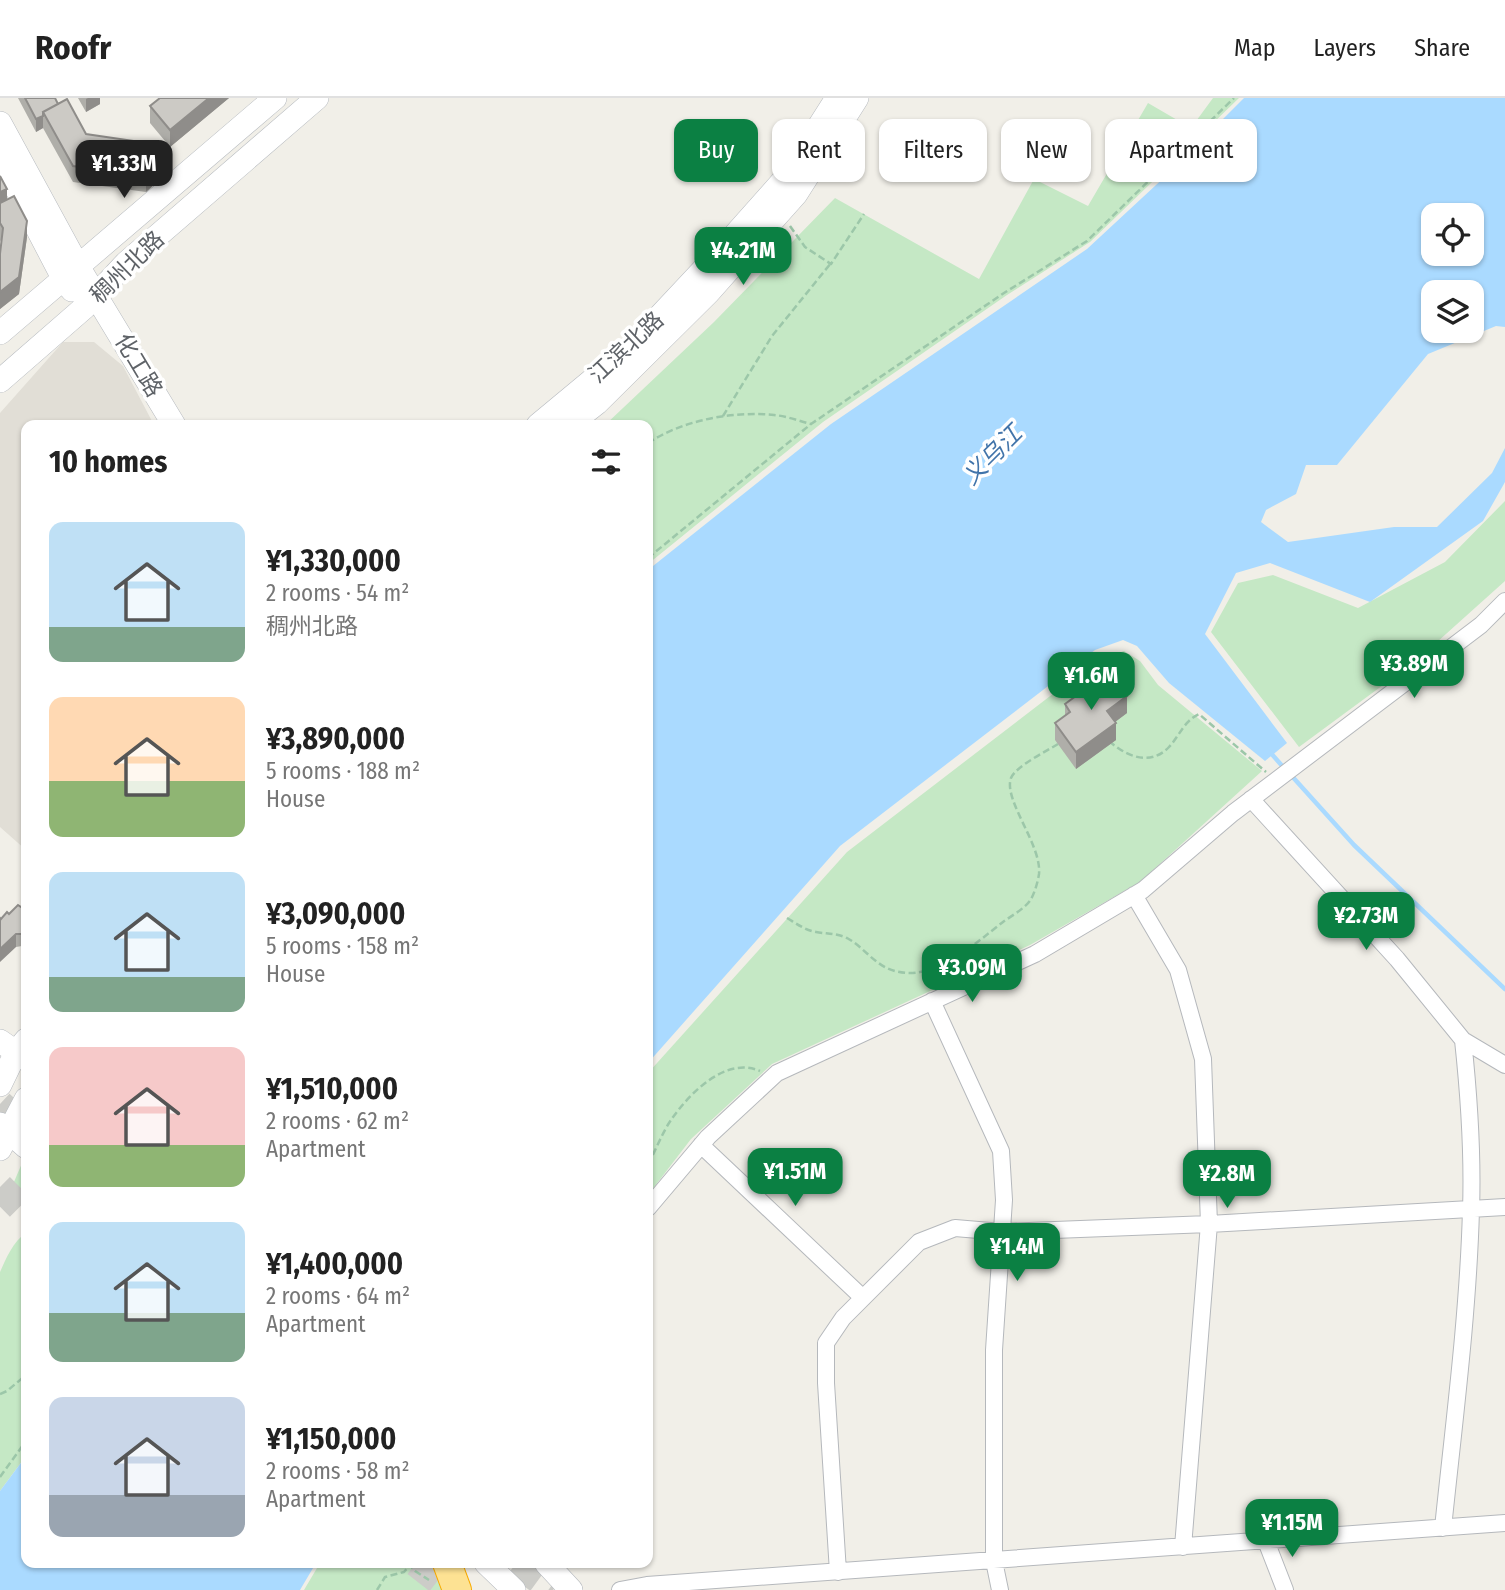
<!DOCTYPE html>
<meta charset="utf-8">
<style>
:root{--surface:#fff;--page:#f2f2f2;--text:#222;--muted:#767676;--line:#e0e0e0;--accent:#0b8043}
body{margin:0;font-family:"Fira Sans Condensed","Noto Sans SC",sans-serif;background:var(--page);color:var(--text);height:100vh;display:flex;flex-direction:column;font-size:26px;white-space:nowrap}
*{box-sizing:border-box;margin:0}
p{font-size:23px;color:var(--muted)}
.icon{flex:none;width:38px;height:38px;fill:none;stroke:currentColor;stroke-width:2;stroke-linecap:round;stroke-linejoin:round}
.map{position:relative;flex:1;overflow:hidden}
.side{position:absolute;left:21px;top:322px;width:632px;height:1148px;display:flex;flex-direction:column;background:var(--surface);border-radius:14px;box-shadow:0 2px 5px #0004}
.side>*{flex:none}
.top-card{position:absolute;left:674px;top:21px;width:665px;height:63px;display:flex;gap:14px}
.fabs{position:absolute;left:1421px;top:105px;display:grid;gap:14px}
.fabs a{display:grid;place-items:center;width:63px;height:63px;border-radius:14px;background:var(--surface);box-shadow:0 2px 5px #0004;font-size:35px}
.price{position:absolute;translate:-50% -60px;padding:0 16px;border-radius:14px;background:var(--accent);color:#fff;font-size:23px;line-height:46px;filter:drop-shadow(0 2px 4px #0008)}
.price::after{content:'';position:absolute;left:50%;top:42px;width:21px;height:16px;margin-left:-10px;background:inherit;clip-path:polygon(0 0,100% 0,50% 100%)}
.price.current{background:#222;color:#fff}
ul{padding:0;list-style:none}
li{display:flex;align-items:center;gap:21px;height:175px;padding:0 28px}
li span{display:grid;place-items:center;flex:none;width:196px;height:140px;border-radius:14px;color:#555}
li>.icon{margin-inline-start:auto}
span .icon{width:84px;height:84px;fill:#fffc;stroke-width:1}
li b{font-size:30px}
h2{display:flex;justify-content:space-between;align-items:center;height:84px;padding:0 28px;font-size:30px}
.chip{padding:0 24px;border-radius:14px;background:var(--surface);box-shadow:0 2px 5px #0004;font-size:24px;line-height:63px}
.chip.current{background:var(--accent);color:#fff}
header{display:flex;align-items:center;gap:42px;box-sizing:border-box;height:98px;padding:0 35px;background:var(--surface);border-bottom:2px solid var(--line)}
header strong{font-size:33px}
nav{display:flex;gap:38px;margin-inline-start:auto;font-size:24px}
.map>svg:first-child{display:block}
.education{fill:#e1ded6}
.green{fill:#c5e8c5}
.water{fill:#aadaff;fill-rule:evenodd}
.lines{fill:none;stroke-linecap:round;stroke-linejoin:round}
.stream{stroke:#aadaff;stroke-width:4.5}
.highway-tunnel{stroke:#ccccc8;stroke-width:28;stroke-dasharray:28 14;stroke-linecap:butt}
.street-casing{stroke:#b5b8bc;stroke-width:18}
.secondary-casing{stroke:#b6babf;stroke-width:24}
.highway-casing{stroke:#f9ab00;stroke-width:30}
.path{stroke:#9cc7a9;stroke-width:2.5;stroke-dasharray:7 3.5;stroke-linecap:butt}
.street{stroke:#fff;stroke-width:16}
.secondary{stroke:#fff;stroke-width:23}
.highway{stroke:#fde293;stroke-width:28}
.wall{fill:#afaea9}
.shaded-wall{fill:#8f8d8a}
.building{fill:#cccac5;stroke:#8f8d8a;stroke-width:2}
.labels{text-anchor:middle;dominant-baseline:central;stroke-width:7;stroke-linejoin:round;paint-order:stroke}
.street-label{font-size:23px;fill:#5f6368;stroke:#fff}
.water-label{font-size:24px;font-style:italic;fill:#4174aa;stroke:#fff}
</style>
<header>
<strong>Roofr</strong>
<nav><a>Map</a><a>Layers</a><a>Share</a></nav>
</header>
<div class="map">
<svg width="1505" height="1492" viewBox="0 0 1505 1492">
<rect width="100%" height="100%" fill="#f1efe8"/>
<!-- education -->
<path class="education" d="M 63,244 L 94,244 L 123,268 L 154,327 L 26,327 L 26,752 L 0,729 L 0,315 Z"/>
<!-- green -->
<path class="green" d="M 1213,0 L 1239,0 L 1090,144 L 1007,197 L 823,324 L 648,466 L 648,327 L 605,327 L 714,224 L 835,100 L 979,181 L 1034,81 L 1088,108 L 1148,5 L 1191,30 Z
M 1505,403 L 1505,483 L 1417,562 L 1299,649 L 1211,534 L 1238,485 L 1273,477 L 1358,510 L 1445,464 Z
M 1124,553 L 1140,563 L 1158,587 L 1262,673 L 1140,784 L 1030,847 L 772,966 L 691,1041 L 648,1097 L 648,975 L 847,754 L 1097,562 Z
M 26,1056 L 26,1100 L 4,1107 Z
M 26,1135 L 26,1358 L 0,1393 L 0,1174 C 6,1161 13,1143 26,1135 Z
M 320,1465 L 431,1465 L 443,1492 L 304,1492 Z"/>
<!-- water -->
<path class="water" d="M 1244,0 L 1505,0 L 1505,229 L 1496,228 L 1428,256 L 1337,367 L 1306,367 L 1296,396 L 1266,412 L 1261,424 L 1288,444 L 1394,429 L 1437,429 L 1492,375 L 1505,350 L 1505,384 L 1483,423 L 1370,504 L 1270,465 L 1236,475 L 1205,536 L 1287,645 L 1265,663 L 1169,585 L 1137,548 L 1123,542 L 1095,552 L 840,748 L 648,965 L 648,472 L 831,326 L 1087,151 L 1170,74 ZM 1433,117 L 1472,117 L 1472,156 L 1433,156 ZM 1433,194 L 1472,194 L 1472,233 L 1433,233 Z
M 26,1358 L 26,1465 L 316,1465 L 300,1492 L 0,1492 L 0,1393 Z"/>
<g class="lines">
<!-- stream -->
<path class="stream" d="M 1269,653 L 1284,670
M 1290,676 L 1354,747 L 1505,891"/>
<!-- highway-tunnel -->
<path class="highway-tunnel" d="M 0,1006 L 26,1030
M 0,1089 L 26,1115
M 416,1465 L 451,1492
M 516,1465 L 553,1492"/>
<defs>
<path id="street" d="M 1251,701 L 1397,861 L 1463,942 L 1505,967
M 1134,797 L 1178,872 L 1203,961 L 1209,1126 L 1183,1449
M 932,903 L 1001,1053 L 1004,1102 L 994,1252 L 994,1463 L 1000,1492
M 701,1047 L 863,1200
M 648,1110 L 708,1039 L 777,975 L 1035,856 L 1143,792 L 1233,715 L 1481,527 L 1505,503
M 1443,1430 C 1454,1324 1468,1218 1471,1112 C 1473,1055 1469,998 1463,942
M 1266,1443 L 1285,1492
M 838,1474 L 826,1285 L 826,1245 L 843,1220 L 919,1144 L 955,1130 L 1002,1134 L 1209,1126 L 1505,1109
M 620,1492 L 647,1487 L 1505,1425"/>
<path id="secondary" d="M 0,25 L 79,170 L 174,327
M 0,59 L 64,182 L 72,192
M 0,235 L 275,0
M 0,283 L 85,209 L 126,165 L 317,0
M 538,327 L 626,254 L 717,157 L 788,77 L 837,0
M 569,327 L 597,305 L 708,195 L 796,96 L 857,0
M 0,943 L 26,961
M 0,987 L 16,954 L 26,942
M 0,1026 L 26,1049
M 0,1051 L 26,1001
M 486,1465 L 514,1492
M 546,1465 L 571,1492"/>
<path id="highway" d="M 447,1465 L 457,1492"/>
</defs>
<!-- street casing -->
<use href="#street" class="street-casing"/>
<!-- secondary casing -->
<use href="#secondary" class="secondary-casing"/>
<!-- highway casing -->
<use href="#highway" class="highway-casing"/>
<!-- path -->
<path class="path" d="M 790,128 L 805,149 L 831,166 L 864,116
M 723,318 L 772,238 L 831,165
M 648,345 C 683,322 732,313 774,317 C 786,318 799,323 811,326
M 648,460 L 811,326 L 1004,195 L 1087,143 L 1234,0
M 1109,643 C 1126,658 1150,669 1169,649 C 1180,637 1184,623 1199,616 L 1266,674
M 787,820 C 797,826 805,832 816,834 C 827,836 836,835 847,840 C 864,849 875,868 895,873 C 935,884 974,846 1003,824 C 1011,818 1026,810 1031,801 C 1035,794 1038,783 1039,776 C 1042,747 1003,702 1011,680 C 1016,668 1047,653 1058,646
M 923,872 L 931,888
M 648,1066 C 656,1052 662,1035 671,1022 C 689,996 725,958 760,973
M 0,1296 L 7,1293 L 26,1277
M 0,1379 L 26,1343
M 408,1465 L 415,1473 L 429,1482
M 377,1492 L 385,1479 L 404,1474 L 410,1467"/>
<!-- street -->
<use href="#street" class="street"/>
<!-- secondary -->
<use href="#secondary" class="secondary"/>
<!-- highway -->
<use href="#highway" class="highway"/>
</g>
<!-- wall -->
<path class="wall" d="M 18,0 L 55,0 L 58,6 L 86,36 L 141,51 L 162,79 L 146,94 L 73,84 L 43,30 L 36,34 Z
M 78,0 L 100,0 L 100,6 L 86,14 Z
M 160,0 L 229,0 L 170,49 L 150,25 L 150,8 Z
M 0,78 L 7,102 L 27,139 L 19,196 L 0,211 L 0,156 L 1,144 L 0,142 Z
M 1065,606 L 1127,615 L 1115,624 L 1116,642 L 1076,671 L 1055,642 L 1055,625 L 1065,618 Z
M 26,808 L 26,851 L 22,848 L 16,849 L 1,821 L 9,816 L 24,811 Z"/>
<!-- shaded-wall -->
<path class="shaded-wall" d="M 88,0 L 100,0 L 100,6 L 86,14 L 86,1 Z
M 209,0 L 229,0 L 170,49 L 170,32 Z
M 43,18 L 43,30 L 36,34 L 36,21 Z
M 162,62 L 162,79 L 146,94 L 146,78 Z
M 7,91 L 7,103 L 0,107 L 0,94 Z
M 27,123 L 27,139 L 19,196 L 0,211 L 0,194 Z
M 1127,598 L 1127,615 L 1107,630 L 1107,613 Z
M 1116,625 L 1116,642 L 1076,671 L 1076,654 Z
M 16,836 L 16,849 L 0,864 L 0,851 Z"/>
<!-- building -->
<path class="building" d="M 25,0 L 55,0 L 58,6 L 43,14 L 43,18 L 36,21 Z
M 160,0 L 209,0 L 170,32 L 150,8 Z
M 67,1 L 86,36 L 141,44 L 140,50 L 143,53 L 149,48 L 162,62 L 146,78 L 73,68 L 43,14 Z
M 0,78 L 7,91 L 0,94 Z
M 14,98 L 27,123 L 19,179 L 0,194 L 0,156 L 3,130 L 0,125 L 0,105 Z
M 1109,574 L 1127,598 L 1107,613 L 1116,625 L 1076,654 L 1055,625 L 1070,614 L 1065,606 Z
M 18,807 L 24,811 L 26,808 L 26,839 L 22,836 L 16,836 L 0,851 L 0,820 L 1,821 L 7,814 L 9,816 Z"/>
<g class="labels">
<!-- street labels -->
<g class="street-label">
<text transform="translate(127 169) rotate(-44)">稠州北路</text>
<text transform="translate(626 249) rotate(-43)">江滨北路</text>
<text transform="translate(139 267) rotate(59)">化工路</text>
</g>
<!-- water labels -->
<g class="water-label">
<text transform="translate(992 357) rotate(-45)">义乌江</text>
</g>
</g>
</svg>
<div class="fabs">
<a><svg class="icon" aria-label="locate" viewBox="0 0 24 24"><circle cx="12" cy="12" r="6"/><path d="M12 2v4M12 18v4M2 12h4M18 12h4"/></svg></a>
<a><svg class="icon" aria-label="layers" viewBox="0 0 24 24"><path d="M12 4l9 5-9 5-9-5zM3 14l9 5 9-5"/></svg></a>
</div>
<b class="price current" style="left:124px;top:102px">¥1.33M</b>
<b class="price" style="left:743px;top:189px">¥4.21M</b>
<b class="price" style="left:1414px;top:602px">¥3.89M</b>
<b class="price" style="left:1091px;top:614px">¥1.6M</b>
<b class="price" style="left:1366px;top:854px">¥2.73M</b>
<b class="price" style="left:972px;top:906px">¥3.09M</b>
<b class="price" style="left:795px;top:1110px">¥1.51M</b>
<b class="price" style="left:1227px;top:1112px">¥2.8M</b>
<b class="price" style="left:1017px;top:1185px">¥1.4M</b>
<b class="price" style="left:1292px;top:1461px">¥1.15M</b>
<div class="top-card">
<a class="chip current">Buy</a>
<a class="chip">Rent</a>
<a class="chip">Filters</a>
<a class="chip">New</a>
<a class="chip">Apartment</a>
</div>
<section class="side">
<h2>10 homes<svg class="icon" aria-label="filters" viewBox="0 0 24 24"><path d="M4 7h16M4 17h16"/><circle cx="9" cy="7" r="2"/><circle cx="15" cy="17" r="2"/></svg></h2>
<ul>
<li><span style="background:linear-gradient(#bfe0f5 75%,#7fa58c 0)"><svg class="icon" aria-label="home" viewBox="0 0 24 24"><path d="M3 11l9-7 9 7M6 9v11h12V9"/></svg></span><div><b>¥1,330,000</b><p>2 rooms · 54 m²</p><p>稠州北路</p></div></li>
<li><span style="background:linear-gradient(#ffd9b3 60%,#8fb573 0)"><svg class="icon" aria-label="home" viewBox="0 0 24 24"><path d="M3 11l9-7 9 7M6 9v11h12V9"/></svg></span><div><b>¥3,890,000</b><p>5 rooms · 188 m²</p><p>House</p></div></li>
<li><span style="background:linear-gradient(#bfe0f5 75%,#7fa58c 0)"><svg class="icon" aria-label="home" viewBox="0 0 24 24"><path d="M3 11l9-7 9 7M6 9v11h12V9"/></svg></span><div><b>¥3,090,000</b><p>5 rooms · 158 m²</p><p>House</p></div></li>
<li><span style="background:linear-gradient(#f6c9c9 70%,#8fb573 0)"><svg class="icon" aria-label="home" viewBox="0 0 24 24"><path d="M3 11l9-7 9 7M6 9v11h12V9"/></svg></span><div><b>¥1,510,000</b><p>2 rooms · 62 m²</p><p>Apartment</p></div></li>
<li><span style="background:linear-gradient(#bfe0f5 65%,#7fa58c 0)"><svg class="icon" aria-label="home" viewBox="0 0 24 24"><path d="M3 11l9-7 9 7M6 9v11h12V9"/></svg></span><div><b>¥1,400,000</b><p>2 rooms · 64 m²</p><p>Apartment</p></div></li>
<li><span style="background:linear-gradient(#c9d6e8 70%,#9aa5b1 0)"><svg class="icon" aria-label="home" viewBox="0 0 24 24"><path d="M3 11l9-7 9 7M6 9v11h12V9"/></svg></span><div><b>¥1,150,000</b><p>2 rooms · 58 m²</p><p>Apartment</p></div></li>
</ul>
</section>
</div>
